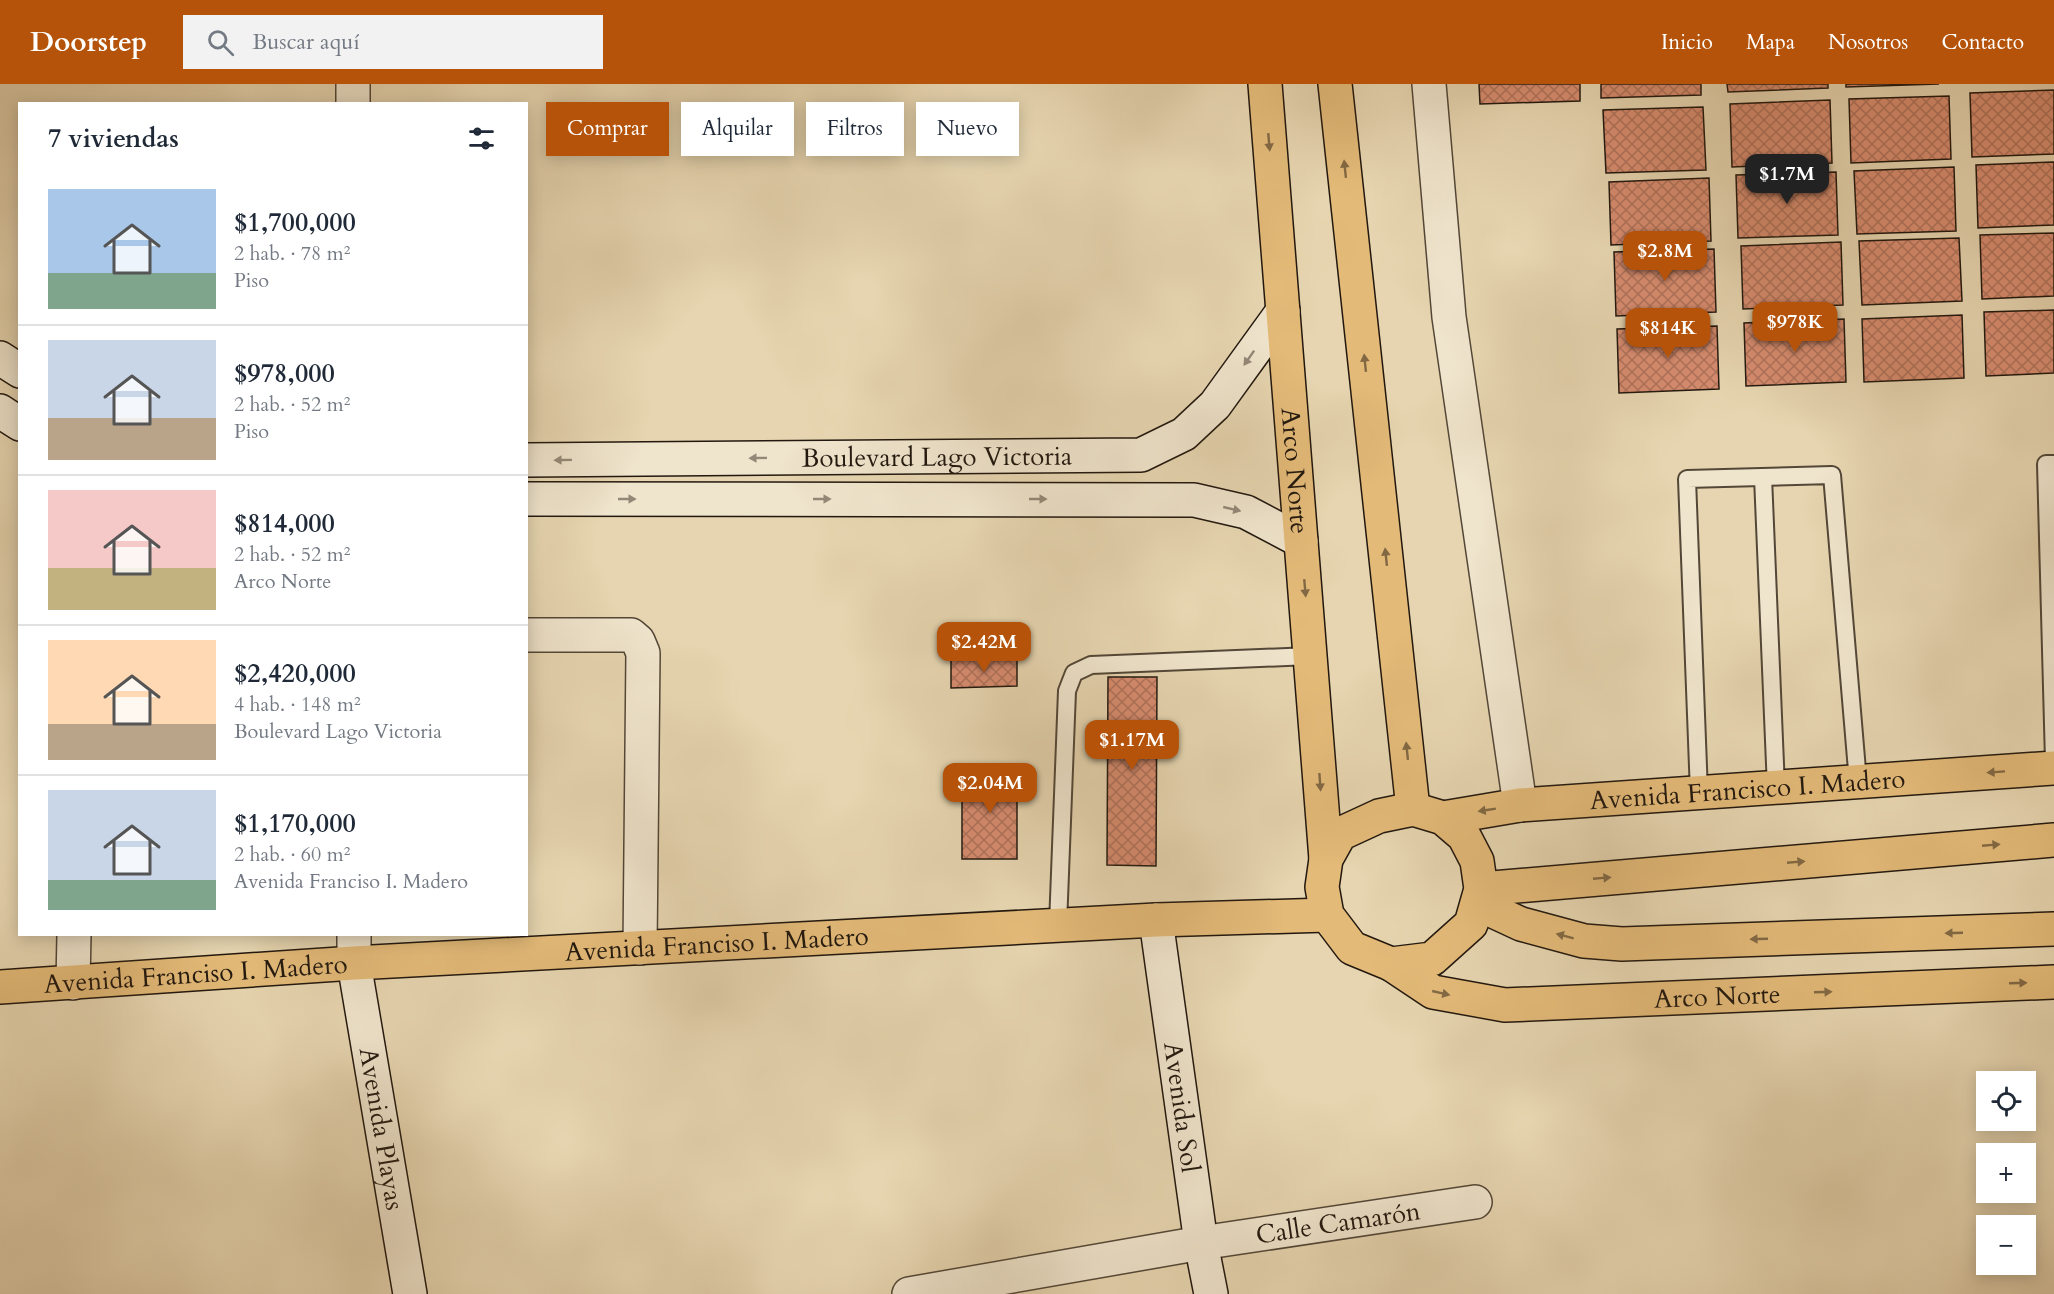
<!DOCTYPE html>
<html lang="es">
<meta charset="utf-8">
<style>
:root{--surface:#fff;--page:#f2f2f3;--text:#1f2937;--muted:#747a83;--line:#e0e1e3;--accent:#b45309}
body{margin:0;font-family:Cardo,serif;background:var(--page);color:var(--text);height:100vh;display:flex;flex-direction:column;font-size:22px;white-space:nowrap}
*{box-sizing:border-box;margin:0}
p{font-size:20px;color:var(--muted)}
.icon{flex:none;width:33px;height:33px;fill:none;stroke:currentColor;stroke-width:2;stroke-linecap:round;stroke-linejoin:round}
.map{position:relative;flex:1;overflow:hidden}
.sheet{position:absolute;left:18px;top:18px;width:510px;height:834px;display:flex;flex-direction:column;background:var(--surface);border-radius:0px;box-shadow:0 3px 15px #0003}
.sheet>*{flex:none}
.top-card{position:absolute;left:546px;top:18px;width:570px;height:54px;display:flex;gap:12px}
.buttons{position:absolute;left:1976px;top:987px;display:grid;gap:12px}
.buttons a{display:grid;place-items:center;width:60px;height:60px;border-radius:0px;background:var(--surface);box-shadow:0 3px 15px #0003;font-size:30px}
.price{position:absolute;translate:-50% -51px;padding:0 14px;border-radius:12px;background:var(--accent);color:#fff;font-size:20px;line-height:39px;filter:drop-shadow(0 2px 3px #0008)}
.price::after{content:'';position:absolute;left:50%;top:36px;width:18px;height:14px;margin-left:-9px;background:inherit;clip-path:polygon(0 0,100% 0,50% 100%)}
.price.selected{background:#222;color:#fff}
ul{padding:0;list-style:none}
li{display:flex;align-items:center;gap:18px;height:150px;padding:0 30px}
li+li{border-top:2px solid var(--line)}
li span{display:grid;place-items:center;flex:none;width:168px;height:120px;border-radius:0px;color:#555}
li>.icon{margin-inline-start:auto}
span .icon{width:72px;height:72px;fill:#fffc;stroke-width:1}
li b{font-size:26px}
h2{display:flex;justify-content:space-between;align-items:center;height:72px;padding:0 30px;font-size:26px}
.tag{padding:0 21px;border-radius:0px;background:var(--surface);box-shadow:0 3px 15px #0003;font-size:21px;line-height:54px}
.tag.selected{background:var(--accent);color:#fff}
header{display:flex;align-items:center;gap:36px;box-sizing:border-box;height:84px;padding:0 30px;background:var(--accent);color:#fff}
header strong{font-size:28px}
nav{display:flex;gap:33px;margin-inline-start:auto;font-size:21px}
.search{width:420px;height:54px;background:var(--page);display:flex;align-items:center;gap:15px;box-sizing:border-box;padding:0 21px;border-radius:0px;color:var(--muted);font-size:22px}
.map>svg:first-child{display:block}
.building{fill:url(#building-cross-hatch);stroke:#22180f;stroke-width:1.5}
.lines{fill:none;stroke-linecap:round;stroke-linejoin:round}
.lane-casing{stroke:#534737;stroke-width:20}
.street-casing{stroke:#534737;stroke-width:36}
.secondary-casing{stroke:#22180f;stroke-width:36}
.primary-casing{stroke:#22180f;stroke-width:36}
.lane{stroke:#efe4cc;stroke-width:16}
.street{stroke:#efe4cc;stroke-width:33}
.secondary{stroke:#efe4cc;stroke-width:33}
.primary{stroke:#e3ba78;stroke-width:33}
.oneway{fill:#826944}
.oneway2{fill:#938877}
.labels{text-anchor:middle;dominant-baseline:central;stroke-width:5;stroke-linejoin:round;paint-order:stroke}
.street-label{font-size:26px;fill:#22180f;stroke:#efe4cc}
</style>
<header>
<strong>Doorstep</strong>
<div class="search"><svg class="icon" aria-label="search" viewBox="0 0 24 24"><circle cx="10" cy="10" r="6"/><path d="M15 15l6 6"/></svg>Buscar aquí</div>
<nav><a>Inicio</a><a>Mapa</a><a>Nosotros</a><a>Contacto</a></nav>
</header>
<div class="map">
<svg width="2054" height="1210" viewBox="0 0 2054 1210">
<defs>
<pattern id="building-cross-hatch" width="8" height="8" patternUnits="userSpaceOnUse" patternTransform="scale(1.5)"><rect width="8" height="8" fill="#d78c6f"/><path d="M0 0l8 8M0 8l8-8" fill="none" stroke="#ae715a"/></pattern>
</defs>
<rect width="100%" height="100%" fill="#e6d5b0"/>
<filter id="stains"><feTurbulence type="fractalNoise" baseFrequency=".00333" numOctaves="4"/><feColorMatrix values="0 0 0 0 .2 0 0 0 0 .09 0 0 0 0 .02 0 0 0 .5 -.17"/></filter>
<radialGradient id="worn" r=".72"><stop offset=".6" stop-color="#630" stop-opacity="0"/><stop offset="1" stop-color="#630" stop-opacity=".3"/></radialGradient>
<!-- building -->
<path class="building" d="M 1479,0 L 1580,0 L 1580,17 L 1480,20 Z
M 1601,0 L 1701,0 L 1701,11 L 1601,14 Z
M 1727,0 L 1828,0 L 1828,4 L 1728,8 Z
M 1846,0 L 1939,0 L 1846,3 Z
M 2054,6 L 2054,70 L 1972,73 L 1970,9 Z
M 1949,12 L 1951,75 L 1851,79 L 1849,15 Z
M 1830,16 L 1832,79 L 1732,83 L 1730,20 Z
M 1703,23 L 1706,86 L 1606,89 L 1603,26 Z
M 2054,78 L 2054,141 L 1978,144 L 1976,81 Z
M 1954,83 L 1956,147 L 1857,150 L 1854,87 Z
M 1836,88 L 1838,151 L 1738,154 L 1736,91 Z
M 1709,94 L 1711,157 L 1611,161 L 1609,98 Z
M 2054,149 L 2054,212 L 1982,215 L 1980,151 Z
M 1959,154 L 1962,217 L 1862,221 L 1859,157 Z
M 1841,158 L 1843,221 L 1743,225 L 1741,162 Z
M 1714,165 L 1716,228 L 1616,232 L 1614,168 Z
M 2054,226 L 2054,289 L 1986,292 L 1984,228 Z
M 1962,231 L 1964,294 L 1864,298 L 1862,235 Z
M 1844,235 L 1846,298 L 1746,302 L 1744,239 Z
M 1717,242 L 1719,305 L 1619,309 L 1617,245 Z
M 1017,575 L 1017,602 L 951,604 L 951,576 Z
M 1108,593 L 1157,593 L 1156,782 L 1107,781 Z
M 962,684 L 1017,684 L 1017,775 L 962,775 Z"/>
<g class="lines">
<defs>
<path id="lane" d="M 2054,380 L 2046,380 L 2054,677
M 1763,393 L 1776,704
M 1699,709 L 1687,395 L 1832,391 L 1858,698
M 1058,841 L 1067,607 L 1074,589 L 1091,581 L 1310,572"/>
<g id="street">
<path d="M 1429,0 L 1449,233 L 1520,721"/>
<path d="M 353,20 L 353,0"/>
<path d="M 526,551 L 631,551 L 638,557 L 643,569 L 640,864"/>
<path d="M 354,850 L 354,879"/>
<path d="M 73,899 L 74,850"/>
<path id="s1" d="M 909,1210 L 1201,1159 L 1475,1118"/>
</g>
<g id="secondary">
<path d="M 0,274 L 20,287"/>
<path d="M 0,327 L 20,340"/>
<path id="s2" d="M 526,376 L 1141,371 L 1184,350 L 1215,321 L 1283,227"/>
<path d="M 526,415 L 1194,416 L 1246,428 L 1301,457"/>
<path id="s3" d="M 1156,836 L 1201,1159 L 1211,1210"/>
<path id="s4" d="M 354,879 L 410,1210"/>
</g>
<g id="primary">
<path id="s5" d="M 1265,0 L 1326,775"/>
<path d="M 1335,0 L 1413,725"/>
<path d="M 1413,725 L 1443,734 L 1464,752 L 1477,777 L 1481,805 L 1471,840 L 1432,875 L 1391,880 L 1352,864 L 1327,831 L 1322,803 L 1326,775 L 1340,750 L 1379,732 Z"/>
<path id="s6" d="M 1443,734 L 1520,721 L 2054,684"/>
<path d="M 1481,805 L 2054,756"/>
<path d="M 1478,820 L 1521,840 L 1584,857 L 1622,860 L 2054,845"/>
<path id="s7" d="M 1391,880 L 1433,908 L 1505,921 L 2054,898"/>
<path id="s8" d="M 0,903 L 354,879 L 1156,836 L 1327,831"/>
</g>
</defs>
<!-- lane casing -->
<use href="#lane" class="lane-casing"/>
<!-- street casing -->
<use href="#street" class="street-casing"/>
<!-- secondary casing -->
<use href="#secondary" class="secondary-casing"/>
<!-- primary casing -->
<use href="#primary" class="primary-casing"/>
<!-- lane -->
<use href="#lane" class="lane"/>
<!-- street -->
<use href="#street" class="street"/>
<!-- secondary -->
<use href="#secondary" class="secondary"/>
<!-- primary -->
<use href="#primary" class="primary"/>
</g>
<!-- one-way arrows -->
<defs><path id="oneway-solid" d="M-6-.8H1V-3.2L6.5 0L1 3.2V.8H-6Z" transform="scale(1.5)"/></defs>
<g class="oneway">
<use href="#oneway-solid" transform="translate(1269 58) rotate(85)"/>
<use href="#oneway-solid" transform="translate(1345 85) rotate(-96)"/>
<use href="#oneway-solid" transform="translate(1365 279) rotate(-96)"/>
<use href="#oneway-solid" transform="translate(1386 473) rotate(-96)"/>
<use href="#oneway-solid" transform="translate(1305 504) rotate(85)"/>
<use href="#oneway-solid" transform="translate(1407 667) rotate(-96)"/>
<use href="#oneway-solid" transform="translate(1996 688) rotate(176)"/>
<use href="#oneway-solid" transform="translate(1320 698) rotate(86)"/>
<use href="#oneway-solid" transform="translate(1487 726) rotate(171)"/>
<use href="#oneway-solid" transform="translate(1991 761) rotate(-5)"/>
<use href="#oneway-solid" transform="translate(1796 778) rotate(-5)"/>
<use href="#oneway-solid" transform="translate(1602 794) rotate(-5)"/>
<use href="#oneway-solid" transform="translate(1954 849) rotate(178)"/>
<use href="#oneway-solid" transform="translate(1565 852) rotate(-165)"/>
<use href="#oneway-solid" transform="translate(1759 855) rotate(178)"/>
<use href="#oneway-solid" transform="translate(2018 899) rotate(-2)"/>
<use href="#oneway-solid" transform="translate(1823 908) rotate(-2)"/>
<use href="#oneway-solid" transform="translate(1441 909) rotate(13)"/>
</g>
<g class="oneway2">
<use href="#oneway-solid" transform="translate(1249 274) rotate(125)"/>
<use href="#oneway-solid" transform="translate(758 374) rotate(179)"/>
<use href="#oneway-solid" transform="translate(563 376) rotate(179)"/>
<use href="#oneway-solid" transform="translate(627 415)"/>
<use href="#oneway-solid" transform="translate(822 415)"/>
<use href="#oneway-solid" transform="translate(1038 415)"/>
<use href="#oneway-solid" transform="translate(1232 425) rotate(13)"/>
</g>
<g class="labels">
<!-- street labels -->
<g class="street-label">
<text stroke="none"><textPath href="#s2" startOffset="411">Boulevard Lago Victoria</textPath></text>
<text stroke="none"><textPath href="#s5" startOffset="388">Arco Norte</textPath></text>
<text stroke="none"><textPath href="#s6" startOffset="306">Avenida Francisco I. Madero</textPath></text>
<text stroke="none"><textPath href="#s8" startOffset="718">Avenida Franciso I. Madero</textPath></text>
<text stroke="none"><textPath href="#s8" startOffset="196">Avenida Franciso I. Madero</textPath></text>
<text stroke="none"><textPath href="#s7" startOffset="336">Arco Norte</textPath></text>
<text stroke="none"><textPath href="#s3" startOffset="189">Avenida Sol</textPath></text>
<text stroke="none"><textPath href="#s4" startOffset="168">Avenida Playas</textPath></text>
<text stroke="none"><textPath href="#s1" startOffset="435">Calle Camarón</textPath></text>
</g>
</g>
<rect width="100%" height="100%" filter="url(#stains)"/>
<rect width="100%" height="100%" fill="url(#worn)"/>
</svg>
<div class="buttons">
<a><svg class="icon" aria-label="locate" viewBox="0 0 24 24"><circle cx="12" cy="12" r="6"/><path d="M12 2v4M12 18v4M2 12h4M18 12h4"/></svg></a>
<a>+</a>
<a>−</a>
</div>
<b class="price selected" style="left:1787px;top:121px">$1.7M</b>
<b class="price" style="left:1665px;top:198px">$2.8M</b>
<b class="price" style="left:1795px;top:269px">$978K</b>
<b class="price" style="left:1668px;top:275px">$814K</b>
<b class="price" style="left:984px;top:589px">$2.42M</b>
<b class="price" style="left:1132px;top:687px">$1.17M</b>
<b class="price" style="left:990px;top:730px">$2.04M</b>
<div class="top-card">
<a class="tag selected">Comprar</a>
<a class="tag">Alquilar</a>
<a class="tag">Filtros</a>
<a class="tag">Nuevo</a>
</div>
<section class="sheet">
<h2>7 viviendas<svg class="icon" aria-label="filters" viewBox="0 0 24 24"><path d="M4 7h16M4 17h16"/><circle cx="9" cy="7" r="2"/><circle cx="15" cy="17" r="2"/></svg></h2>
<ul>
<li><span style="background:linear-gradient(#a9c7e8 70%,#7fa58c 0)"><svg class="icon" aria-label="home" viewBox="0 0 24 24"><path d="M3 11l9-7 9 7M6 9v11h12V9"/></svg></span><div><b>$1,700,000</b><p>2 hab. · 78 m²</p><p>Piso</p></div></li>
<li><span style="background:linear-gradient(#c9d6e8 65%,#b9a48a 0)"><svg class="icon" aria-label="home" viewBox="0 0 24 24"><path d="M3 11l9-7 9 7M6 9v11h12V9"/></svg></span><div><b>$978,000</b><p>2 hab. · 52 m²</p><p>Piso</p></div></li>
<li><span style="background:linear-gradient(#f6c9c9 65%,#c2b280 0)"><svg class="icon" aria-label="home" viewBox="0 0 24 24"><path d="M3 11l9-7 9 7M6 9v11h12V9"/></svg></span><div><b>$814,000</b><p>2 hab. · 52 m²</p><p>Arco Norte</p></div></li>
<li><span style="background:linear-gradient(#ffd9b3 70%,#b9a48a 0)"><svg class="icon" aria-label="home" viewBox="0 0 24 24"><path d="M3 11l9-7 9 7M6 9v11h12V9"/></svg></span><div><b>$2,420,000</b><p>4 hab. · 148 m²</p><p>Boulevard Lago Victoria</p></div></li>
<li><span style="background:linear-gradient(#c9d6e8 75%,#7fa58c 0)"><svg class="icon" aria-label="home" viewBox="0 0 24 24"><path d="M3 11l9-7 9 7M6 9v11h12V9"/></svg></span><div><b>$1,170,000</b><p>2 hab. · 60 m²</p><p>Avenida Franciso I. Madero</p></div></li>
</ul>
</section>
</div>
